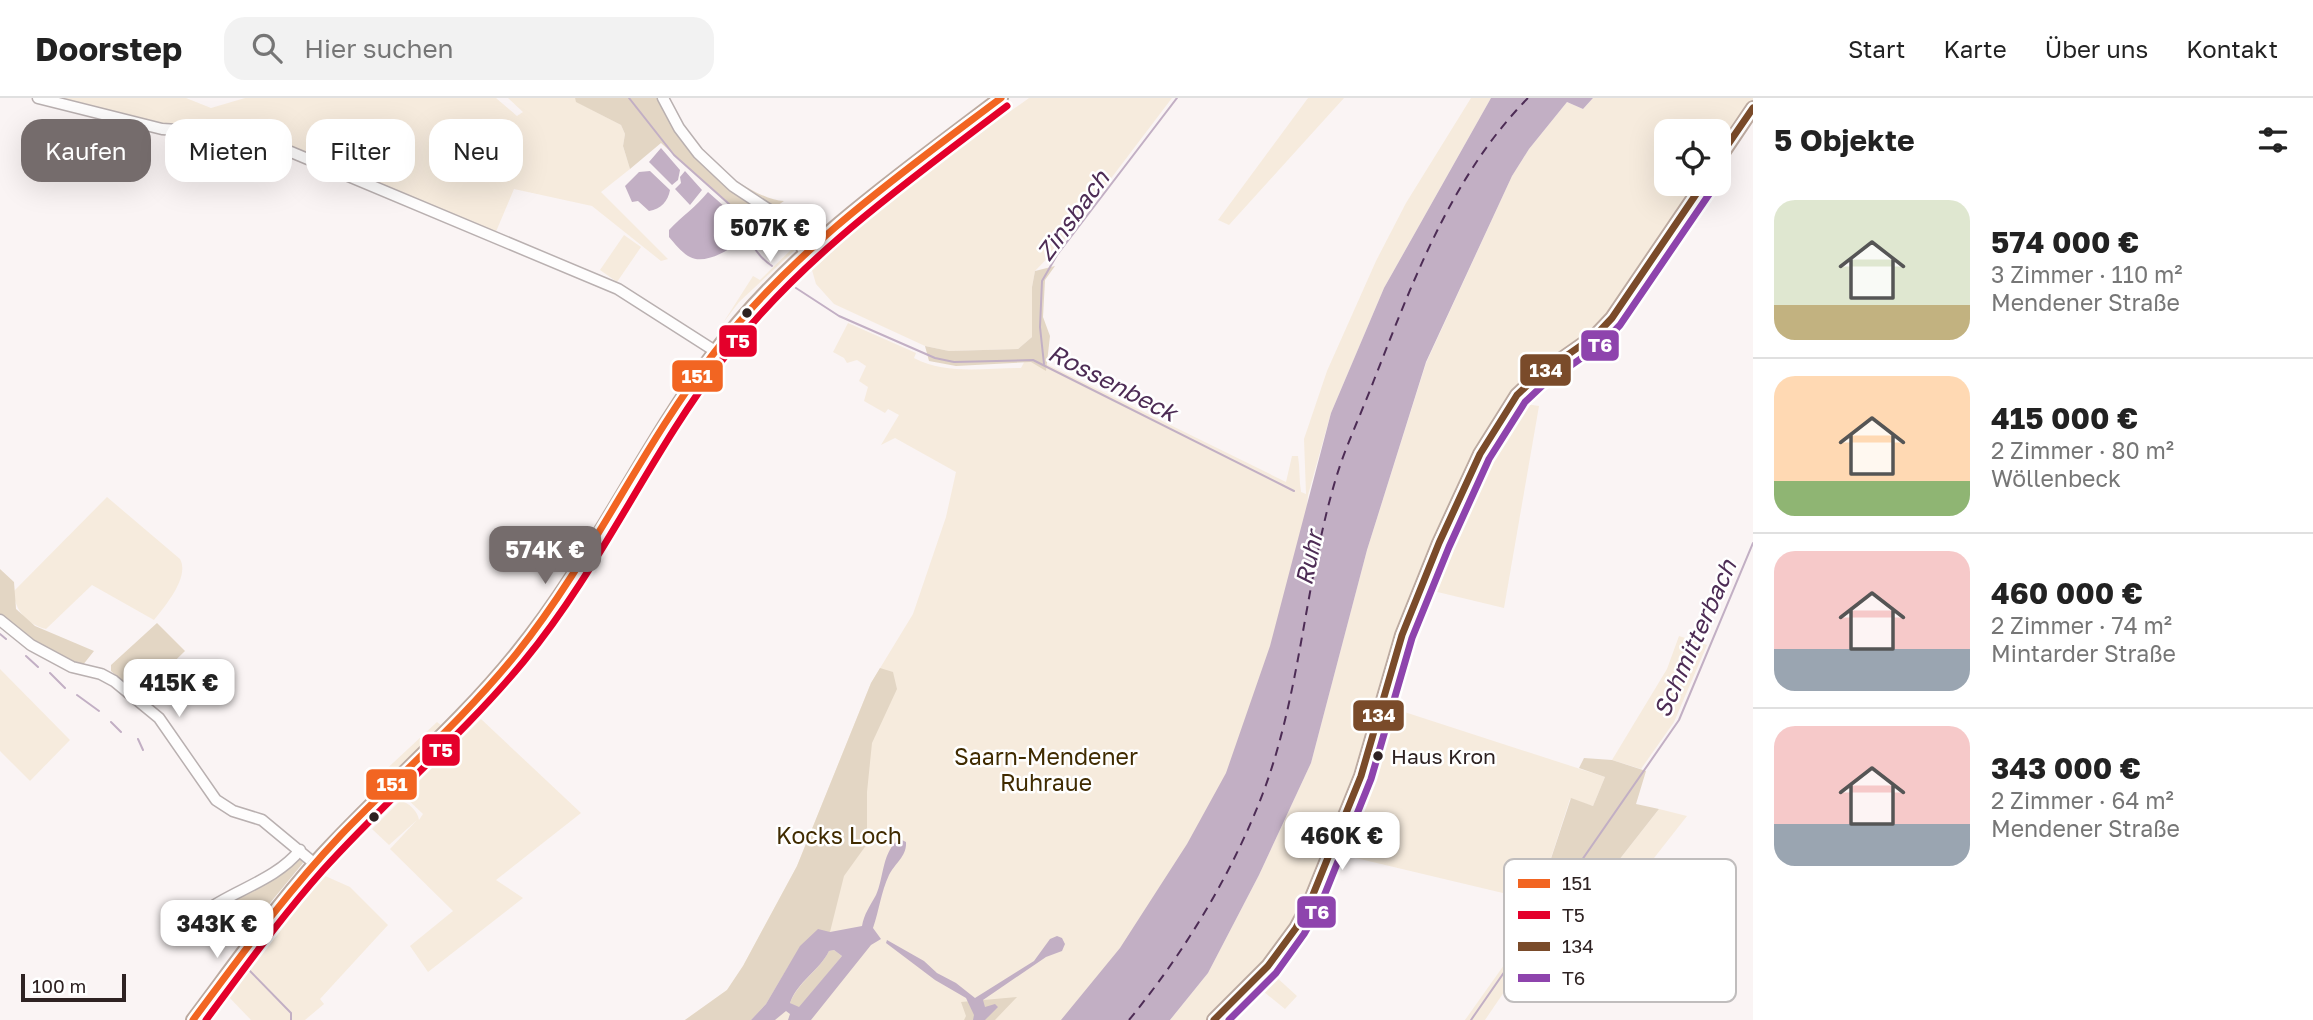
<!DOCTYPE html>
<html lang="de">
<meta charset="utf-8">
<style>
:root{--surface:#fff;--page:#f2f2f2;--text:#222;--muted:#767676;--line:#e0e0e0;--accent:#756c6c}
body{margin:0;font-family:"Golos Text",sans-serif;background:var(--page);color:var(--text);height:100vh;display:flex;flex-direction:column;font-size:26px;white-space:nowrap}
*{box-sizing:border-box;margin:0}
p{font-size:23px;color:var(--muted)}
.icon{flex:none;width:38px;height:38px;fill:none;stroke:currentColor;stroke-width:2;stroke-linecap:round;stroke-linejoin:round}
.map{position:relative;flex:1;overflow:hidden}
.drawer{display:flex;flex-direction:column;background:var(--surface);width:560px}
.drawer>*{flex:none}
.banner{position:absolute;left:21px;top:21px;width:665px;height:63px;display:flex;gap:14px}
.controls{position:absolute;left:1654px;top:21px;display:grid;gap:14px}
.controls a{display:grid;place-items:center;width:77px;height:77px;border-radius:14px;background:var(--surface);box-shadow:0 7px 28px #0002;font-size:35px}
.scale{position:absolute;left:21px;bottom:18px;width:105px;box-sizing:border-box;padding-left:7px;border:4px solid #2e2222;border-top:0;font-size:19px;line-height:24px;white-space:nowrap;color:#2e2222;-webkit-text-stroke:5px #fff;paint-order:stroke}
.price{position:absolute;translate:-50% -60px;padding:0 16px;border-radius:14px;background:#fff;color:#222;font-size:23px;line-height:46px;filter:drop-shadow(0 2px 4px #0008)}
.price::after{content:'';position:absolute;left:50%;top:42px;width:21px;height:16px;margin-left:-10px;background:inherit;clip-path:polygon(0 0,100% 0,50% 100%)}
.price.selected{background:var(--accent);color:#fff}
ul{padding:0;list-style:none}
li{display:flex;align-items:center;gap:21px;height:175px;padding:0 21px}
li+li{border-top:2px solid var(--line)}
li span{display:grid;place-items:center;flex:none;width:196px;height:140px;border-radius:21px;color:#555}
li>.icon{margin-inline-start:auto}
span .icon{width:84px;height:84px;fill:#fffc;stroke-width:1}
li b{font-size:30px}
h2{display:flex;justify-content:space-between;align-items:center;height:84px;padding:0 21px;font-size:30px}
.pill{padding:0 24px;border-radius:21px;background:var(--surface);box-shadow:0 7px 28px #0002;font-size:24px;line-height:63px}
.pill.selected{background:var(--accent);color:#fff}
header{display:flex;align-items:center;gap:42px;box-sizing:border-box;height:98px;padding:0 35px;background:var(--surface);border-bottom:2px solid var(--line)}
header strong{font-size:33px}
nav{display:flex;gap:38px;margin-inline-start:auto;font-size:24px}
.search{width:490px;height:63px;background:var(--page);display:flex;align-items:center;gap:18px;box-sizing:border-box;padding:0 24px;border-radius:21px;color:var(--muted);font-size:26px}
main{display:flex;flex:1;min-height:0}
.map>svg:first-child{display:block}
.green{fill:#f6ebdd}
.forest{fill:#e3d6c4}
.water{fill:#c2afc4;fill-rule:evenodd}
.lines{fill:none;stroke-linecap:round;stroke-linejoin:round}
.stream{stroke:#c2afc4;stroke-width:2}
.ferry{stroke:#4d2c55;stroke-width:2;stroke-dasharray:9 7;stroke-linecap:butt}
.minor-casing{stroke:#b9b0b0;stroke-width:13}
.major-casing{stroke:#bcaaa0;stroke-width:16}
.minor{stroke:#fefdfd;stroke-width:10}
.major{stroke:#f1e7e1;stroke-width:12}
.bus-1-casing{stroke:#fff;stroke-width:12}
.bus-2-casing{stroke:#fff;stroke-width:12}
.bus-3-casing{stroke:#fff;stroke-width:12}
.bus-4-casing{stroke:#fff;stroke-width:12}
.bus-1{stroke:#f26522;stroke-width:7}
.bus-2{stroke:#e4002b;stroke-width:7}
.bus-3{stroke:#7a4b2a;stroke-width:7}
.bus-4{stroke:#8e44ad;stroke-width:7}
.bus-dot{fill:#2e2222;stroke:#fff;stroke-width:2.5}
.labels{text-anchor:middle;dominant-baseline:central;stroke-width:5;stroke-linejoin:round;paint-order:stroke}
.bus-label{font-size:21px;fill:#2e2222;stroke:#fff;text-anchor:start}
.park-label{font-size:23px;fill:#402b00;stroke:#fff}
.water-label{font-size:24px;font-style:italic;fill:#4d2c55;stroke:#fff}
.key{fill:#fff;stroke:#c0bdbd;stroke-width:2}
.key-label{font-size:19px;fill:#2e2222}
.line-badge{stroke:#fff;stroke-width:2.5}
.badge-label{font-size:19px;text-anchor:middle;font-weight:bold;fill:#fff}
</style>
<header>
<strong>Doorstep</strong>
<div class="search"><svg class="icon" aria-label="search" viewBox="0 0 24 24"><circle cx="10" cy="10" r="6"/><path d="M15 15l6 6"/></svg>Hier suchen</div>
<nav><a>Start</a><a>Karte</a><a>Über uns</a><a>Kontakt</a></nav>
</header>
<main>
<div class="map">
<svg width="1753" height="922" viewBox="0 0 1753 922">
<rect width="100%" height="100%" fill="#faf4f4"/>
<!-- green -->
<path class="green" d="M 51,0 L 186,0 L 211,10 L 245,0 L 496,0 L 517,18 L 523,14 L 508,0 L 575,0 L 577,4 L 621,27 L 625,36 L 623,48 L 630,71 L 601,94 L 668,161 L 661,163 L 592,108 L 514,91 L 495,136 L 282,45 L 239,34 L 162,29 Z
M 1029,0 L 1172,0 L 1062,145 L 1035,173 L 1032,189 L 1032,239 L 1018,251 L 949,253 L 925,248 L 834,206 L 816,186 L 812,172 C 818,153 836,149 850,137 C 908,89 967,44 1029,0 Z
M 1308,0 L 1344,0 L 1229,127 L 1218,122 Z
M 1471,0 L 1491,0 L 1384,190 L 1331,315 L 1308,397 L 1290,608 L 1116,922 L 685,922 L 727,892 L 743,868 L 797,768 L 871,585 L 913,516 L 946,419 L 956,374 L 895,340 L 881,347 L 899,317 L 888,311 L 885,315 L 864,303 L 868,289 L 859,283 L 866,268 L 857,262 L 847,265 L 844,260 L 833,254 L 848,225 L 916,255 L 914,260 C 946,277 985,270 1021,270 L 1027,259 L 1032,259 L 1286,384 L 1292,358 L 1298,358 C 1300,370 1299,382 1301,394 L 1306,396 L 1304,341 L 1327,273 L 1376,163 L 1406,105 Z
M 1593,0 L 1753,0 L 1753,4 L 1719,57 L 1718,33 L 1666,33 L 1666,86 L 1699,86 L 1602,225 L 1517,292 L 1430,459 L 1359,676 L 1306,803 L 1280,847 L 1210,922 L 1170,922 L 1208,875 L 1259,777 L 1311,665 L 1367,452 L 1426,265 L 1512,78 L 1529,51 L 1567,4 L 1583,11 Z
M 624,137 L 641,149 L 617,184 L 600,172 Z
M 796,147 L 796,151 L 739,204 L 723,225 L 753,178 L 760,182 Z
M 1518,305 L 1539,308 L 1504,510 L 1425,491 L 1474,375 Z
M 107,399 L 180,461 C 190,479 165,508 154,522 L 92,487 L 46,531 C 26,526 16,513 13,494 Z
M 1679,538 L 1707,547 L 1674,624 L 1641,671 L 1612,662 L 1667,571 Z
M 0,571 L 70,642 L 30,683 L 0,653 Z
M 1386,608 L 1605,679 L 1593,708 L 1570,701 L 1537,803 L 1339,756 L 1374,665 Z
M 481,621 L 581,715 L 496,782 L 523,800 L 428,874 L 410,848 L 453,813 L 390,751 L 417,722 L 389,747 L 372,731 L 400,703 C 409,704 418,714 419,722 L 423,716 L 404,698 Z
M 437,624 L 442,628 L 440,634 L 374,699 L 365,691 Z
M 1659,711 L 1687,718 L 1607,820 L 1579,813 Z
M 323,777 L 350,789 L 388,827 L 320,901 L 324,906 L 305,922 L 251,922 L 226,896 Z
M 1548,805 L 1562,809 L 1485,922 L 1465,922 Z
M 1270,876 L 1274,877 L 1297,898 L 1285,911 L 1258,889 Z"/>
<!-- forest -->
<path class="forest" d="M 575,0 L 660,0 C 664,8 668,17 673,25 C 692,52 752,102 784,103 L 768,114 L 748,136 L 747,122 L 661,45 L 630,71 L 623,48 L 625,36 L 621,27 L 576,4 Z
M 1055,168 L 1045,182 L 1043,219 L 1050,238 L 1046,273 L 1031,264 L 956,268 L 929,263 L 925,248 L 949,253 L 1018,251 L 1032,239 L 1032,189 L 1035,173 Z
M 0,471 L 14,484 L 16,511 L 35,528 L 94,553 L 82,568 L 34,544 L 0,519 Z
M 157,525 L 185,553 L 139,598 L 111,573 L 111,567 Z
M 880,570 L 893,574 L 897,591 L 872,645 L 867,694 L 867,746 L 844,778 L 830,834 L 788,869 L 766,906 L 751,922 L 685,922 L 727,892 L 743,868 L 797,768 L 871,585 Z
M 1584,660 L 1612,662 L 1646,673 L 1636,706 L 1659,711 L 1579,813 L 1537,803 L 1571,700 L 1593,708 L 1605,679 L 1579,670 Z
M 300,759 L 303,765 L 238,844 L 226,801 Z
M 834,852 L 842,858 L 799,910 L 790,905 C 798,884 820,872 829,853 Z
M 1017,899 L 995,922 L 964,922 L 966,918 L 961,904 Z"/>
<!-- water -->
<path class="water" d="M 1491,0 L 1593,0 L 1583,11 L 1567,4 L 1529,51 L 1512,78 L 1426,264 L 1367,452 L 1311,665 L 1259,777 L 1208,875 L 1170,922 L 1061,922 L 1120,850 L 1187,746 L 1226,675 L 1270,548 L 1331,315 L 1384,190 Z
M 661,50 L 680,72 L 678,82 L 672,87 L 649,64 Z
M 650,73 L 670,92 C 668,103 661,111 649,113 L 638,103 L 632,104 L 625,88 L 639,74 Z
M 685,73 L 702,92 L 690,107 L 675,91 L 681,85 L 680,79 Z
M 708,94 L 743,125 L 746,138 C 735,149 706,168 690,159 C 682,155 675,146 669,139 L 669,132 C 682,118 696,109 708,94 Z
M 900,741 L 906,744 C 907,758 895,765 889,777 C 881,794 879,813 873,830 L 881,841 L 871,847 L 811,922 L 788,922 L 790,916 L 786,913 L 775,922 L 751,922 L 766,906 L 800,848 L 818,831 L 830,834 L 862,828 C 864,816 870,808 876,797 C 884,780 882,752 900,741 ZM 834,852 L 842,858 L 799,909 L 790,905 C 797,884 820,872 829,853 Z
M 1057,838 L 1062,840 L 1065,846 L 1062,853 L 1046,859 L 983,902 L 985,909 L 995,906 L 998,909 L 985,922 L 973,922 L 974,917 L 966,900 L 935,882 L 886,845 L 887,842 L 924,863 L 937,875 L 956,885 L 975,900 L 1034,863 L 1050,841 Z"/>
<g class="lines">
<!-- stream -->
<path class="stream" d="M 629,0 L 674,57 L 747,122 C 748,143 755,156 772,168
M 796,190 L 839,218 L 935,260 L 954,264 L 1033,262 L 1294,393
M 1044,266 L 1040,229 L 1042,183 L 1057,157 L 1177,0
M 0,536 L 6,541
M 26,558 L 38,569
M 50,575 L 65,590
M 77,597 L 99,613
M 111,624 L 121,634
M 138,641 L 143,652
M 231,803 L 243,834
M 249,872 L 291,915 L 291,922
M 1471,922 L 1679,622 L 1753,445"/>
<!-- ferry -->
<path class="ferry" d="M 1129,922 C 1184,855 1232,776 1263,695 C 1301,594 1305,483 1336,380 C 1346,347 1362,314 1374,282 C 1413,183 1452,77 1528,0"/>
<defs>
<path id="minor" d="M 38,0 L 162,31 L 228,35 L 291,54 L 618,191 L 715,253
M 663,0 L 679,30 L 698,55 L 733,88 L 777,117 L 805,154
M 0,522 L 31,547 L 72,569 L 101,576 L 114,583 L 159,620 L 216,702 L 233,713 L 262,722 L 315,766
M 196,813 L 204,814 C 234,792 276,782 300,752"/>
<path id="major" d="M 1718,62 L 1753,10
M 193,922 C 233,869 271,815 315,765 C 380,693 456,631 517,555 C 593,462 642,351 714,255 C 792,151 899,78 1001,0
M 1214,922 L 1268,868 L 1296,830 L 1310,804 L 1361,678 L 1402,537 L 1439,445 L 1480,356 L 1517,297 L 1536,279 L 1596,237 L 1612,220 L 1703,86"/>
</defs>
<!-- minor casing -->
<use href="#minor" class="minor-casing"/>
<!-- major casing -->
<use href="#major" class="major-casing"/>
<!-- minor -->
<use href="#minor" class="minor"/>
<!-- major -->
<use href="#major" class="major"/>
<defs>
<path id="bus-1" d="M 193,922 C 240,859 286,795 340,738 C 399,677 464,621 517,555 C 592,461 641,350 714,255 C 793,152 899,77 1001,0"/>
<path id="bus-2" d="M 206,922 C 244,871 281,819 323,772 C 388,700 462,638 524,563 C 601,470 649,357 723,261 C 801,159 906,85 1007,8"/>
<path id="bus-3" d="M 1718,61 L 1753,10
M 1214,922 L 1268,868 L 1296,830 L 1310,804 L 1361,678 L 1402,537 L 1439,445 L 1480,356 L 1517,297 L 1536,279 L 1596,237 L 1612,220 L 1703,86"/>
<path id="bus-4" d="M 1229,922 L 1276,875 L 1304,836 L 1320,808 L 1371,681 L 1412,540 L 1449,449 L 1489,361 L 1525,304 L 1543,287 L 1603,245 L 1620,227 L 1712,92"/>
</defs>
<!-- bus-1 casing -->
<use href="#bus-1" class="bus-1-casing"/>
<!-- bus-2 casing -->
<use href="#bus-2" class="bus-2-casing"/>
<!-- bus-3 casing -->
<use href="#bus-3" class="bus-3-casing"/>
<!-- bus-4 casing -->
<use href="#bus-4" class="bus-4-casing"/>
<!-- bus-1 -->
<use href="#bus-1" class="bus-1"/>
<!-- bus-2 -->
<use href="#bus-2" class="bus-2"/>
<!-- bus-3 -->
<use href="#bus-3" class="bus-3"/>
<!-- bus-4 -->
<use href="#bus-4" class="bus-4"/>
</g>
<!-- markers -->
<g class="bus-dot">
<circle cx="747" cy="215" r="6"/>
<circle cx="1378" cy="658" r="6"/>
<circle cx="374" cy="719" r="6"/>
</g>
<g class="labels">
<!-- bus labels -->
<g class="bus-label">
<text x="1391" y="658">Haus Kron</text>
</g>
<!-- park labels -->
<g class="park-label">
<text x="1046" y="658">Saarn-Mendener<tspan x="1046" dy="26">Ruhraue</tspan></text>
<text x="839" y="737">Kocks Loch</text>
</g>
<!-- water labels -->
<g class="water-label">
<text transform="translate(1072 117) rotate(-54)">Zinsbach</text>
<text transform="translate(1113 284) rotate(27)">Rossenbeck</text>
<text transform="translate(1308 460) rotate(-78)">Ruhr</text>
<text transform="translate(1694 540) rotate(-66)">Schmitterbach</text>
</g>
</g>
<!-- legend -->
<rect x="1504" y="761" width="232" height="143" rx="10" class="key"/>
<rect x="1518" y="781" width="32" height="9" fill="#f26522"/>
<rect x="1518" y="813" width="32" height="8" fill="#e4002b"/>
<rect x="1518" y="844" width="32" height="9" fill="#7a4b2a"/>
<rect x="1518" y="876" width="32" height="8" fill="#8e44ad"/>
<g class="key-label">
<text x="1562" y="792">151</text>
<text x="1562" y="824">T5</text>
<text x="1562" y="855">134</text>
<text x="1562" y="887">T6</text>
</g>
<g class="line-badge">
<rect x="718" y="226" width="40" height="34" rx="7" fill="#e4002b"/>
<rect x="1580" y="231" width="40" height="33" rx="7" fill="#8e44ad"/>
<rect x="1519" y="255" width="53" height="34" rx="7" fill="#7a4b2a"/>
<rect x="671" y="261" width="53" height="34" rx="7" fill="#f26522"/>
<rect x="1352" y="601" width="53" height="33" rx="7" fill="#7a4b2a"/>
<rect x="421" y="635" width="40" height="34" rx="7" fill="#e4002b"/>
<rect x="365" y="670" width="53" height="33" rx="7" fill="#f26522"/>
<rect x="1296" y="797" width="41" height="34" rx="7" fill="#8e44ad"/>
</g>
<g class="badge-label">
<text x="738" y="250">T5</text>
<text x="1600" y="254">T6</text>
<text x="1546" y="279">134</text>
<text x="697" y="285">151</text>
<text x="1379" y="624">134</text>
<text x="441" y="659">T5</text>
<text x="392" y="693">151</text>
<text x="1317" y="821">T6</text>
</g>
</svg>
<div class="controls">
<a><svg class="icon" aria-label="locate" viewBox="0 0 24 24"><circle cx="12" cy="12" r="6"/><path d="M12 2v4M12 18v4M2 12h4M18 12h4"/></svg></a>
</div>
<div class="scale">100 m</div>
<b class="price" style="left:770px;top:166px">507K €</b>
<b class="price selected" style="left:545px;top:488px">574K €</b>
<b class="price" style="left:179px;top:621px">415K €</b>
<b class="price" style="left:1342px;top:774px">460K €</b>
<b class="price" style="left:217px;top:862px">343K €</b>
<div class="banner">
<a class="pill selected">Kaufen</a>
<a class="pill">Mieten</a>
<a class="pill">Filter</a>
<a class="pill">Neu</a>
</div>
</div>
<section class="drawer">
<h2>5 Objekte<svg class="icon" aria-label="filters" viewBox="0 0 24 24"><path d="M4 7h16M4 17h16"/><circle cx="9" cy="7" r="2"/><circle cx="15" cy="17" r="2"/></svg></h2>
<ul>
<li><span style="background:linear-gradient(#dfe7d0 75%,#c2b280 0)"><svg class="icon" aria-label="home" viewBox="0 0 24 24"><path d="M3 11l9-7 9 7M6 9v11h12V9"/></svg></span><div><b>574 000 €</b><p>3 Zimmer · 110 m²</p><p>Mendener Straße</p></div></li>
<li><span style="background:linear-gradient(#ffd9b3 75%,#8fb573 0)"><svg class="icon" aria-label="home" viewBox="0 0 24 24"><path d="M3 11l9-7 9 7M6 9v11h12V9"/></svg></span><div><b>415 000 €</b><p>2 Zimmer · 80 m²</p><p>Wöllenbeck</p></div></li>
<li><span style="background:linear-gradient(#f6c9c9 70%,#9aa5b1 0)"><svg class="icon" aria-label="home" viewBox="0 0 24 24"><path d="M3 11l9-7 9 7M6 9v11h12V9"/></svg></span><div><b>460 000 €</b><p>2 Zimmer · 74 m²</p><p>Mintarder Straße</p></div></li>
<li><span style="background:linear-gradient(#f6c9c9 70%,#9aa5b1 0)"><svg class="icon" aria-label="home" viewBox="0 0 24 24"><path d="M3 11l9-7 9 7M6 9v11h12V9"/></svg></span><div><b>343 000 €</b><p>2 Zimmer · 64 m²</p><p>Mendener Straße</p></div></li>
</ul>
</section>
</main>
